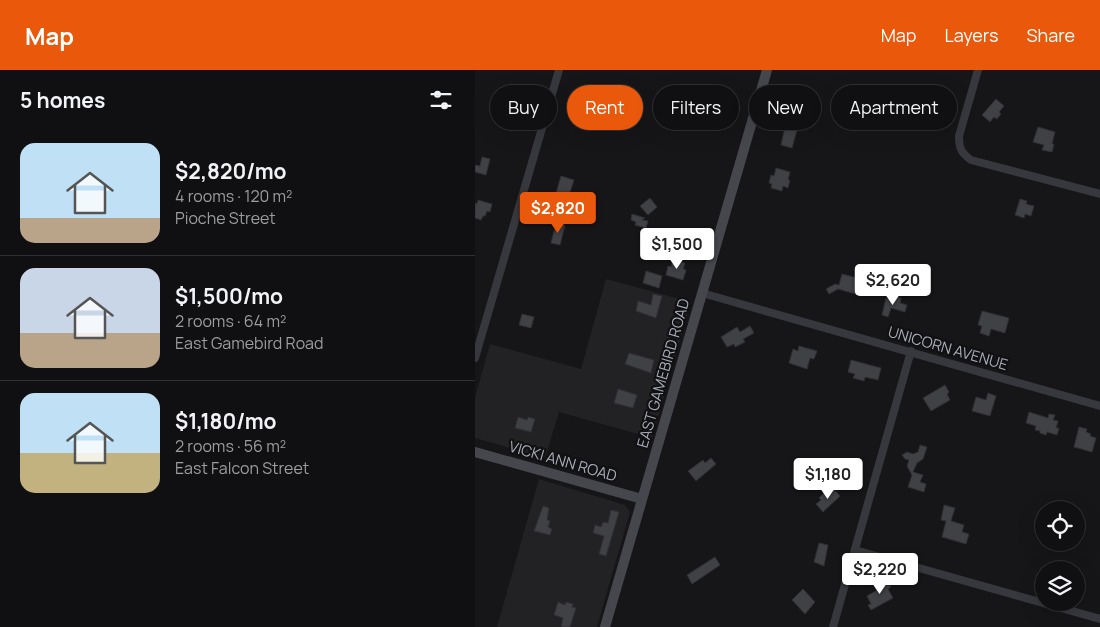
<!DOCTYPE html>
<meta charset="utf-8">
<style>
:root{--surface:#101012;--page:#1e1e20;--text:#f1f3f6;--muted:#9c9d9f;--line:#303032;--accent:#ea580c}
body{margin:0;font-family:Manrope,sans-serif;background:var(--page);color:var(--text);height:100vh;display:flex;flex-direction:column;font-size:19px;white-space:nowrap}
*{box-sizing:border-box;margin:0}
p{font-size:16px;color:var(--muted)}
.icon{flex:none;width:28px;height:28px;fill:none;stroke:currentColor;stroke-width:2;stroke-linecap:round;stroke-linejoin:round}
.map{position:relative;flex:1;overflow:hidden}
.panel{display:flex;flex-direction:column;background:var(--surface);width:475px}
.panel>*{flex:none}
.hud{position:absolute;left:15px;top:15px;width:475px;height:45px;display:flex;gap:10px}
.tools{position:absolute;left:560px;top:431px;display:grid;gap:10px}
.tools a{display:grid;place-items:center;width:50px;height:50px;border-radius:50%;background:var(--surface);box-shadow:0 5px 20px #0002,0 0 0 1px var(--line);font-size:25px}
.price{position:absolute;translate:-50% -42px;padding:0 11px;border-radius:5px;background:#fff;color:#222;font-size:16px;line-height:32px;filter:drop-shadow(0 1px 2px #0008)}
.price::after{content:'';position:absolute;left:50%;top:30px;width:15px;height:11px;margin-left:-8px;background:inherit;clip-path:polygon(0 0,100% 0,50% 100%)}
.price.active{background:var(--accent);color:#fff}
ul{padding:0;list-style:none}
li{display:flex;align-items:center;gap:15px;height:125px;padding:0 20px}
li+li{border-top:1px solid var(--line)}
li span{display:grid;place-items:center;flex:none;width:140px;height:100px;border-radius:15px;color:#555}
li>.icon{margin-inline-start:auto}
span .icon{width:60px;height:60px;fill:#fffc;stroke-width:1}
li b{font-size:21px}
h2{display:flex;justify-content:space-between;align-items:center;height:60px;padding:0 20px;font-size:21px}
.pill{padding:0 18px;border-radius:22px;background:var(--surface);box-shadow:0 5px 20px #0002,0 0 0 1px var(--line);font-size:18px;line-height:45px}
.pill.active{background:var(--accent);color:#fff}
header{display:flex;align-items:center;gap:30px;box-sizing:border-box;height:70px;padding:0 25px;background:var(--accent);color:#fff}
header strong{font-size:24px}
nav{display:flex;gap:28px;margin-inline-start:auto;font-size:18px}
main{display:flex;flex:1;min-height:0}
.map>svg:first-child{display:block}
.built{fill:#222225}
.building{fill:#404145;stroke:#303034}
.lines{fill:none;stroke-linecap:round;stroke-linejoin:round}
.street{stroke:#37383d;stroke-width:8}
.secondary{stroke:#45474d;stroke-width:10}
.labels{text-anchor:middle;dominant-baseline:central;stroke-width:4.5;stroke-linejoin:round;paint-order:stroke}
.street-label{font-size:15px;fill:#a8adb8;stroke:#111113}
</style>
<header>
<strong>Map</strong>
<nav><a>Map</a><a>Layers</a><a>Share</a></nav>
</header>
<main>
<section class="panel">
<h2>5 homes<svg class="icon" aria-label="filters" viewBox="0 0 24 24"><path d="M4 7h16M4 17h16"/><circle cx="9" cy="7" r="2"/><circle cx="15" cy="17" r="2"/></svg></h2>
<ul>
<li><span style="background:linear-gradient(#bfe0f5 75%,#b9a48a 0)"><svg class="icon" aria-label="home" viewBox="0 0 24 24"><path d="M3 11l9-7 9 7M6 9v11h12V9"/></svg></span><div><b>$2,820/mo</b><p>4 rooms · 120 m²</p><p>Pioche Street</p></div></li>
<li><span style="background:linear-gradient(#c9d6e8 65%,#b9a48a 0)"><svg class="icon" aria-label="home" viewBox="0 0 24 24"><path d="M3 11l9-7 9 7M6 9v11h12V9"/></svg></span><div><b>$1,500/mo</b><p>2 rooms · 64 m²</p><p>East Gamebird Road</p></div></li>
<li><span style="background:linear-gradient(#bfe0f5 60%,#c2b280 0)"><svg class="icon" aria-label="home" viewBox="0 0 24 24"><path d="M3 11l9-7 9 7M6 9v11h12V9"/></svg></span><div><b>$1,180/mo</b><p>2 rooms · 56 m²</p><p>East Falcon Street</p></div></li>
</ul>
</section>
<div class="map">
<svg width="625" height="557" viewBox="0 0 625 557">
<rect width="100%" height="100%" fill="#161618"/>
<!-- built -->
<path class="built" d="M 131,209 L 216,232 L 177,368 L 84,342 L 70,388 L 0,368 L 0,328 L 15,274 L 106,299 Z
M 64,409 L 150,435 L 155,442 L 122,557 L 22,557 Z"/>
<!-- building -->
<path class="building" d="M 117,16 L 129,19 L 128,23 L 131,24 L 127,36 L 124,36 L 123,39 L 107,35 L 109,27 L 114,28 Z
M 435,29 L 446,32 L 444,38 L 446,39 L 441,56 L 425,51 L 430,35 L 433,36 Z
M 521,29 L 529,36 L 524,42 L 526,44 L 522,49 L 519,47 L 515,52 L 507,45 Z
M 324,42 L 334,45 L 331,53 L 329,52 L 327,60 L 319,57 Z
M 310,57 L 322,60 L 317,78 L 306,75 Z
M 563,57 L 580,62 L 577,74 L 579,74 L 577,82 L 567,80 L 569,75 L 558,72 Z
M 7,87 L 15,89 L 11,105 L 0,102 L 0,95 L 5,96 Z
M 301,98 L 315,102 L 313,110 L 315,110 L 313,118 L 308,116 L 307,121 L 296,118 L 297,114 L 294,113 L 296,105 L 299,106 Z
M 86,106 L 99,110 L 89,140 L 75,137 L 77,129 L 79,130 Z
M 175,128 L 182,137 L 173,145 L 165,136 Z
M 545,129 L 552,131 L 551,134 L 559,136 L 556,146 L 550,144 L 549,148 L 540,145 Z
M 3,130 L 17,134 L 15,142 L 12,141 L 10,146 L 8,146 L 6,150 L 0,148 L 0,133 L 2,134 Z
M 157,144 L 170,148 L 167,150 L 173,151 L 171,158 L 160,155 L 161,152 L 156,150 Z
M 81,153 L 90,155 L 85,175 L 76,173 Z
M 198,190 L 210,193 L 208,199 L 211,200 L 208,210 L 191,205 L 193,196 L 196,197 Z
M 171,201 L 187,206 L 184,218 L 168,213 Z
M 367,204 L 386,209 L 385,214 L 391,216 L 388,226 L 363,219 L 354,224 L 351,219 L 360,214 L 364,215 Z
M 178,224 L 187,226 L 181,248 L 161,241 L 163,231 L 176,235 Z
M 418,226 L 426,228 L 425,233 L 432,235 L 430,242 L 416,238 L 413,247 L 407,245 L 411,228 L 417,229 Z
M 507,241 L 534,248 L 530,263 L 516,259 L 514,266 L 505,263 L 507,256 L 503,255 Z
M 47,244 L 59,247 L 56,258 L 44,255 Z
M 275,256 L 279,263 L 268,269 L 270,272 L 260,277 L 259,274 L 252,277 L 246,267 L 262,257 L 265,262 Z
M 324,276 L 342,281 L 339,289 L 335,288 L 332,299 L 314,293 L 318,279 L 323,281 Z
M 154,283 L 179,290 L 176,303 L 150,294 Z
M 376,290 L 406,298 L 403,310 L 390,307 L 389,311 L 378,308 L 380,304 L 373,302 Z
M 470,315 L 474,322 L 472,324 L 475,330 L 456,341 L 448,328 Z
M 143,319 L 162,325 L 158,338 L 139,333 Z
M 513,323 L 521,326 L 515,346 L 497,341 L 501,327 L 511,330 Z
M 554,342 L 573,348 L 574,344 L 580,345 L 578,350 L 583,351 L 581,358 L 584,358 L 582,365 L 572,362 L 571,365 L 565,363 L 565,361 L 560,360 L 561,356 L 551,353 Z
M 43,347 L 52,350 L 53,347 L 60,349 L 56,362 L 40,358 Z
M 604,357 L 612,359 L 611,362 L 616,364 L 615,366 L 621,368 L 617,382 L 599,377 Z
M 445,375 L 452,377 L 448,389 L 442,393 L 438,402 L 448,405 L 445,412 L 451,414 L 449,422 L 433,417 L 437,405 L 432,396 L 434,390 L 430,389 L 427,385 L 432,382 L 438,384 L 443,382 Z
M 236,388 L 241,394 L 221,411 L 213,401 L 228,390 L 230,393 Z
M 359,419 L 365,426 L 348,442 L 341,434 L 346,430 L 344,428 L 351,421 L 354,424 Z
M 469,435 L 480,438 L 476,451 L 489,455 L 487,462 L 494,464 L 491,474 L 467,467 L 471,451 L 466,450 Z
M 68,436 L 74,438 L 72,450 L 75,451 L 73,457 L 77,459 L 75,465 L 59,461 Z
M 136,440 L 144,442 L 131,486 L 124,484 L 129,466 L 118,463 L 120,455 L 126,457 L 128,452 L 133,453 Z
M 344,473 L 353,475 L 349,496 L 339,492 Z
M 240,487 L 245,495 L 217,514 L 212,505 Z
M 412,510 L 416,517 L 413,519 L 418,528 L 396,540 L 393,535 L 396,534 L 392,526 L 404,519 L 402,515 Z
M 328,519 L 340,532 L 330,544 L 317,530 Z
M 83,532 L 90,535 L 91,532 L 98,534 L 97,537 L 101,538 L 95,557 L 86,557 L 88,548 L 79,545 Z"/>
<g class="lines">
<!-- street -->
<path class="street" d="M 503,0 L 484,66 C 484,78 486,83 496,90 L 625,124
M 227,223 L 625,336
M 0,288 L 84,0
M 380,480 L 625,549
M 358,557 L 436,281"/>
<!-- secondary -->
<path class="secondary" d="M 0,382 L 167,429
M 130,557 L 292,0"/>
</g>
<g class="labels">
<!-- street labels -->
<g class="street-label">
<text transform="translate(473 278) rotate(16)">UNICORN AVENUE</text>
<text transform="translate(188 303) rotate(-74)">EAST GAMEBIRD ROAD</text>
<text transform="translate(88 391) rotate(16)">VICKI ANN ROAD</text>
</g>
</g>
</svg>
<div class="tools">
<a><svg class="icon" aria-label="locate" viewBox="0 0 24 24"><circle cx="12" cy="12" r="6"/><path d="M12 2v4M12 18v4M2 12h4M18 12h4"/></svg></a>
<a><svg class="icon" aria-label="layers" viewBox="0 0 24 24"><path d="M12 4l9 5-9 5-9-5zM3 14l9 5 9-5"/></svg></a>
</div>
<b class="price active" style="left:83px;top:164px">$2,820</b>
<b class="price" style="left:202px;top:200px">$1,500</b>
<b class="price" style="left:418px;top:236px">$2,620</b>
<b class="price" style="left:353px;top:430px">$1,180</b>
<b class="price" style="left:405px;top:525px">$2,220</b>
<div class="hud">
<a class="pill">Buy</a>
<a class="pill active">Rent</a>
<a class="pill">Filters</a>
<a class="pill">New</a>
<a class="pill">Apartment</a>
</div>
</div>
</main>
